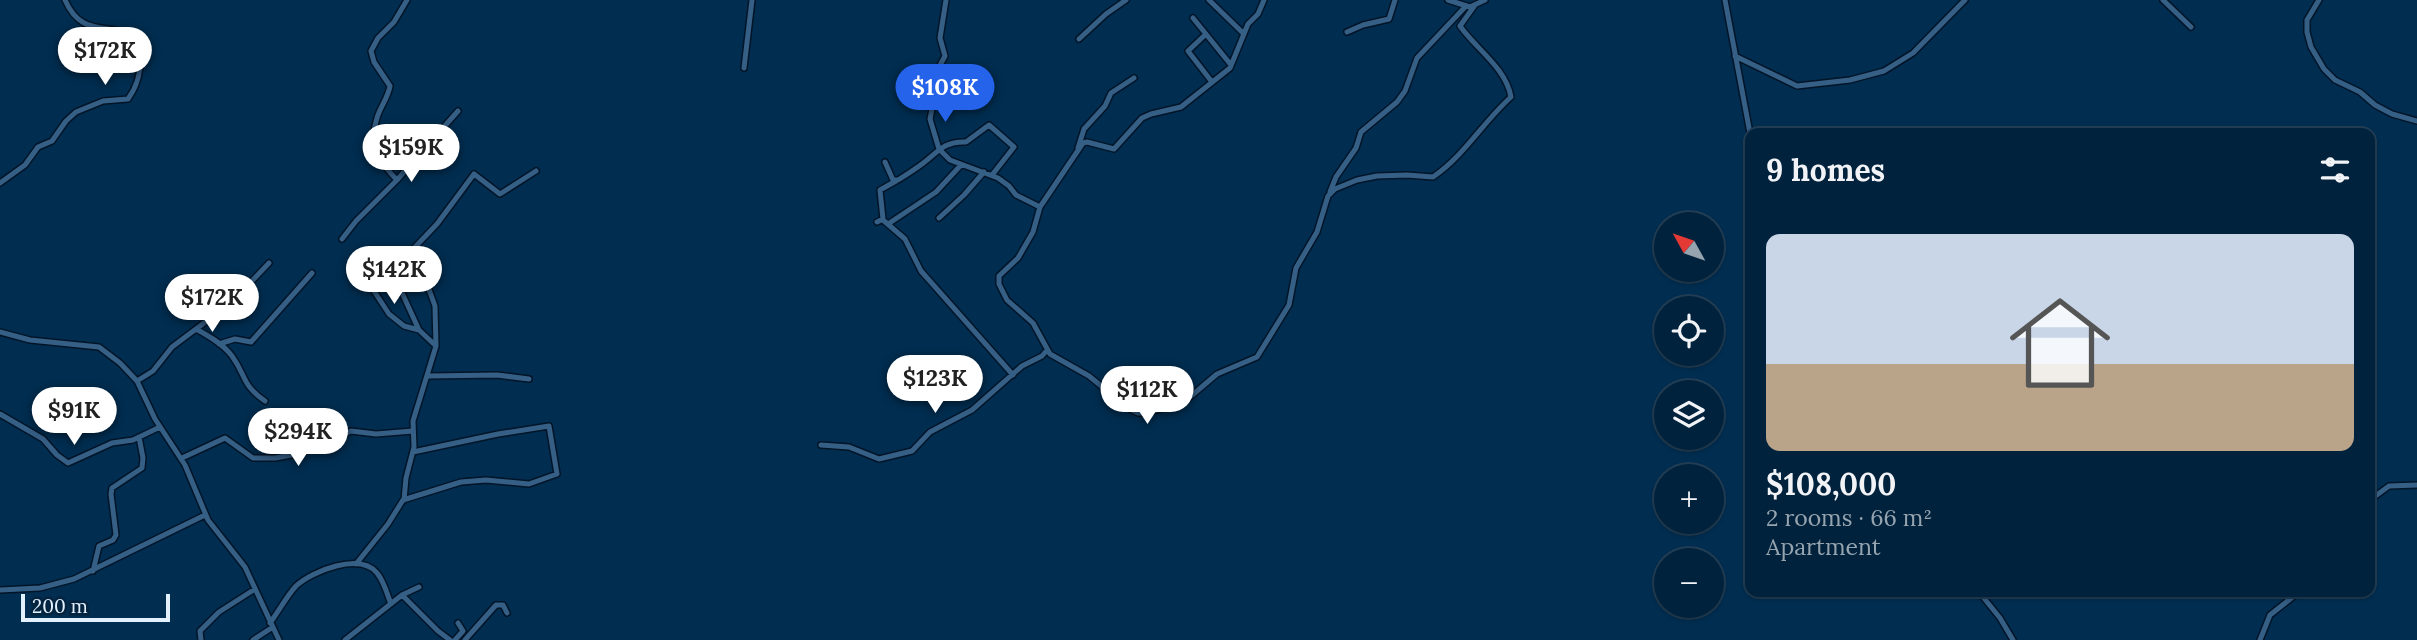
<!DOCTYPE html>
<meta charset="utf-8">
<style>
:root{--surface:#01223c;--page:#0b2a43;--text:#f1f3f6;--muted:#96a4af;--line:#233f56;--accent:#2563eb}
body{margin:0;font-family:Lora,serif;background:var(--page);color:var(--text);height:100vh;display:flex;flex-direction:column;font-size:26px;white-space:nowrap}
*{box-sizing:border-box;margin:0}
p{font-size:23px;color:var(--muted)}
.icon{flex:none;width:38px;height:38px;fill:none;stroke:currentColor;stroke-width:2;stroke-linecap:round;stroke-linejoin:round}
.map{position:relative;flex:1;overflow:hidden}
.panel{position:absolute;left:1745px;top:128px;width:630px;height:469px;display:flex;flex-direction:column;background:var(--surface);border-radius:14px;box-shadow:0 2px 5px #0004,0 0 0 2px var(--line)}
.panel>*{flex:none}
.needle{width:46px;rotate:310deg}
.tools{position:absolute;left:1654px;top:212px;display:grid;gap:14px}
.tools a{display:grid;place-items:center;width:70px;height:70px;border-radius:50%;background:var(--surface);box-shadow:0 2px 5px #0004,0 0 0 2px var(--line);font-size:35px}
.scale{position:absolute;left:21px;bottom:18px;width:149px;box-sizing:border-box;padding-left:7px;border:4px solid #e3f1ff;border-top:0;font-size:19px;line-height:24px;white-space:nowrap;color:#e3f1ff;-webkit-text-stroke:5px #04233e;paint-order:stroke}
.price{position:absolute;translate:-50% -60px;padding:0 16px;border-radius:24px;background:#fff;color:#222;font-size:23px;line-height:46px;filter:drop-shadow(0 2px 4px #0008)}
.price::after{content:'';position:absolute;left:50%;top:42px;width:21px;height:16px;margin-left:-10px;background:inherit;clip-path:polygon(0 0,100% 0,50% 100%)}
.price.on{background:var(--accent);color:#fff}
ul{padding:0;list-style:none}
li{display:grid;align-content:center;gap:14px;height:371px;padding:0 21px}
li+li{border-top:2px solid var(--line)}
li span{display:grid;place-items:center;height:217px;border-radius:14px;color:#555}
li>.icon{margin-inline-start:auto}
span .icon{width:126px;height:126px;fill:#fffc;stroke-width:1}
li b{font-size:30px}
h2{display:flex;justify-content:space-between;align-items:center;height:84px;padding:0 21px;font-size:30px}
.map>svg:first-child{display:block}
.lines{fill:none;stroke-linecap:round;stroke-linejoin:round}
.minor-casing{stroke:#021528;stroke-width:8}
.minor{stroke:#365f86;stroke-width:5}
</style>
<div class="map">
<svg width="2417" height="640" viewBox="0 0 2417 640">
<rect width="100%" height="100%" fill="#012d50"/>
<g class="lines">
<defs>
<path id="minor" d="M 946,0 L 940,38 L 945,56 L 932,80 L 933,104 L 930,119 L 939,149 L 950,160 L 998,178 L 1009,186 L 1016,195 L 1040,207
M 1209,0 L 1244,34
M 1264,0 L 1258,14 L 1248,24 L 1230,68 L 1181,107 L 1151,114 L 1142,118 L 1114,149 L 1087,142 L 1083,143 L 1040,207 L 1033,232 L 1018,258 L 999,276 L 999,284 L 1007,300 L 1033,323 L 1050,354 L 1089,376 L 1128,408 L 1138,413 L 1146,413 L 1184,402 L 1217,374 L 1257,357 L 1289,305 L 1296,268 L 1317,232 L 1328,196 L 1335,189 L 1357,180 L 1377,176 L 1407,175 L 1433,177 C 1465,155 1483,122 1511,97 C 1506,68 1476,49 1460,26 L 1475,5
M 1448,0 L 1470,7 L 1485,0
M 1725,0 L 1750,133
M 2163,0 L 2191,27
M 2319,0 L 2307,20 L 2307,32 L 2311,47 L 2324,69 L 2335,80 L 2360,92 L 2375,105 L 2392,114 L 2417,121
M 1193,18 L 1231,65
M 1347,32 L 1363,25 L 1389,19 L 1395,0
M 1206,34 L 1188,51 L 1212,82
M 1079,39 L 1106,14 L 1126,0
M 1735,56 L 1797,86 L 1850,80 L 1884,71 L 1913,53 L 1965,0
M 744,68 L 752,0
M 1078,148 L 1084,129 L 1105,106 L 1111,93 L 1134,78
M 885,162 L 893,180 L 898,180 C 906,175 914,170 922,164 C 938,152 944,141 966,142 L 989,125 L 1014,147 L 992,175
M 397,180 C 380,163 368,144 377,118 C 380,107 388,98 390,86 L 374,62 L 371,51 L 378,38 L 394,22 L 407,0
M 0,183 L 25,165 L 38,147 L 52,141 L 66,121 L 76,112 L 103,101 L 128,99 C 141,81 143,59 137,38 C 109,21 82,39 65,0
M 1330,192 L 1336,177 L 1356,148 L 1361,132 L 1397,102 L 1405,91 L 1417,58 L 1466,6
M 939,218 L 964,195 L 984,172
M 883,220 L 905,239 L 921,271 L 1013,375
M 877,222 L 883,219 L 880,190 L 896,181
M 888,224 L 936,192 L 961,165
M 342,239 L 356,221 L 397,180 L 458,111
M 392,271 L 419,330
M 196,329 C 209,336 223,344 232,356 C 247,377 241,384 265,401
M 0,332 L 30,340 L 99,347 L 120,363 L 137,381 L 155,419 L 185,465 L 208,520 L 245,567 L 279,640
M 219,344 L 235,339 L 251,342 L 312,273
M 436,346 L 419,330 L 404,326 L 389,314 L 374,291 L 373,285 L 399,264 L 437,224 L 474,174 L 500,194 L 536,171
M 428,376 L 497,375 L 529,379
M 137,381 L 153,371 L 172,347 L 232,302 L 269,263
M 0,414 L 43,439 L 57,455 L 68,463 L 112,443 L 133,440 L 160,427
M 821,445 L 849,447 L 879,459 L 912,451 L 930,432 L 972,410 L 1022,366 L 1042,356 L 1047,350
M 182,458 L 225,438 L 253,458 L 275,458 L 297,454 L 351,431 L 376,434 L 413,431
M 404,500 L 406,478 L 414,447 L 413,421 L 436,346 L 435,306 L 414,248
M 2370,500 L 2389,486 L 2417,485
M 356,564 L 388,524 L 403,500 L 461,482 L 486,480 L 529,484 L 557,474 L 549,426 L 498,434 L 413,452
M 93,571 L 99,546 L 113,540 L 116,535 L 111,494 L 112,488 L 142,468 L 143,458 L 139,437
M 0,590 L 40,588 L 74,579 L 205,515
M 1979,592 L 2000,618 L 2013,640
M 402,595 L 438,631 L 450,640
M 270,623 C 279,611 286,597 296,586 C 312,571 360,552 377,573 C 384,581 387,594 391,604
M 201,640 L 200,631 L 219,612 L 255,589
M 253,640 L 273,627
M 345,640 L 402,595 L 419,587
M 455,640 L 463,631 L 458,623
M 465,640 L 496,605 L 503,605 L 507,613
M 2260,640 L 2270,615 L 2299,592"/>
</defs>
<!-- minor casing -->
<use href="#minor" class="minor-casing"/>
<!-- minor -->
<use href="#minor" class="minor"/>
</g>
</svg>
<div class="tools">
<a><svg class="needle" viewBox="-14 -14 28 28"><path d="M0-13l5 13h-10z" fill="#e53935"/><path d="M0 13l5-13h-10z" fill="#96a4af"/></svg></a>
<a><svg class="icon" aria-label="locate" viewBox="0 0 24 24"><circle cx="12" cy="12" r="6"/><path d="M12 2v4M12 18v4M2 12h4M18 12h4"/></svg></a>
<a><svg class="icon" aria-label="layers" viewBox="0 0 24 24"><path d="M12 4l9 5-9 5-9-5zM3 14l9 5 9-5"/></svg></a>
<a>+</a>
<a>−</a>
</div>
<div class="scale">200 m</div>
<b class="price" style="left:105px;top:87px">$172K</b>
<b class="price on" style="left:945px;top:124px">$108K</b>
<b class="price" style="left:411px;top:184px">$159K</b>
<b class="price" style="left:394px;top:306px">$142K</b>
<b class="price" style="left:212px;top:334px">$172K</b>
<b class="price" style="left:935px;top:415px">$123K</b>
<b class="price" style="left:1147px;top:426px">$112K</b>
<b class="price" style="left:74px;top:447px">$91K</b>
<b class="price" style="left:298px;top:468px">$294K</b>
<section class="panel">
<h2>9 homes<svg class="icon" aria-label="filters" viewBox="0 0 24 24"><path d="M4 7h16M4 17h16"/><circle cx="9" cy="7" r="2"/><circle cx="15" cy="17" r="2"/></svg></h2>
<ul>
<li><span style="background:linear-gradient(#c9d6e8 60%,#b9a48a 0)"><svg class="icon" aria-label="home" viewBox="0 0 24 24"><path d="M3 11l9-7 9 7M6 9v11h12V9"/></svg></span><div><b>$108,000</b><p>2 rooms · 66 m²</p><p>Apartment</p></div></li>
</ul>
</section>
</div>
